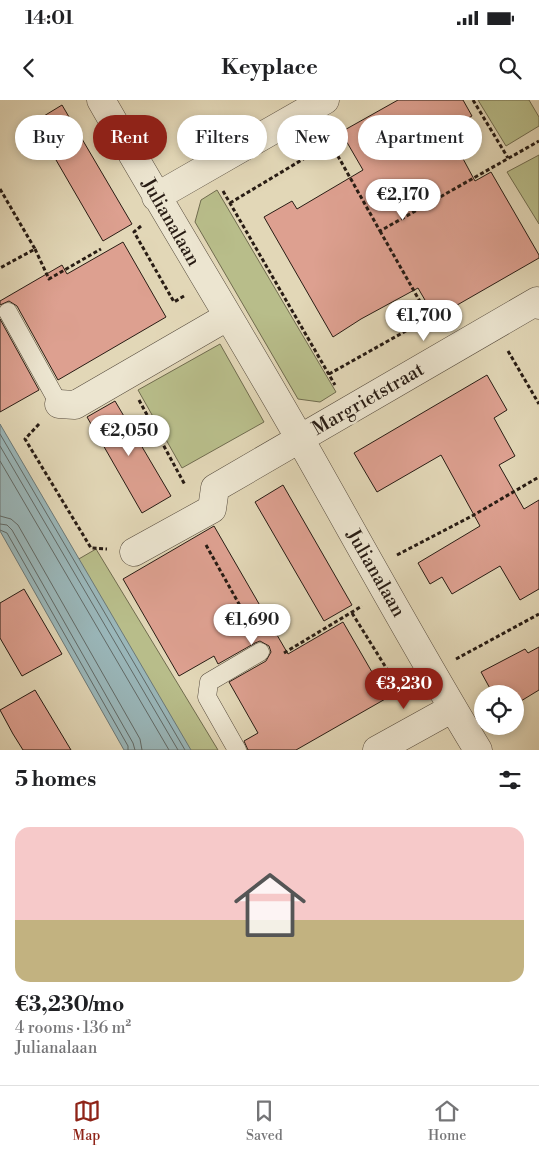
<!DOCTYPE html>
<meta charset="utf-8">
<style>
:root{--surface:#fff;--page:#f2f2f2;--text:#202124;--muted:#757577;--line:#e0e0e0;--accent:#8f2418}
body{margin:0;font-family:"Libre Bodoni",serif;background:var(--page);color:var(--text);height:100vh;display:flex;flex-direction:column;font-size:19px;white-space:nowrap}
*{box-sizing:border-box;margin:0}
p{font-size:16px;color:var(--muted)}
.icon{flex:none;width:28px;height:28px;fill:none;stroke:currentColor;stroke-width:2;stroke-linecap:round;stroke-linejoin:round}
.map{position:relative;height:650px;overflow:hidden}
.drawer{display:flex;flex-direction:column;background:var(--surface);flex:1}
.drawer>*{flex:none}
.top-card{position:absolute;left:15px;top:15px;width:510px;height:45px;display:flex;gap:10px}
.controls{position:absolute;left:474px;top:585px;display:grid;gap:10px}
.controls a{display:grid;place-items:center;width:50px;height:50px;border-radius:50%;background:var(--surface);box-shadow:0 2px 8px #0003;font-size:25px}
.price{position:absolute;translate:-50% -42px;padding:0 11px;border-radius:18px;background:#fff;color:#222;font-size:16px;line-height:32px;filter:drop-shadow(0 1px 2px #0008)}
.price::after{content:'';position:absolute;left:50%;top:30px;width:15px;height:11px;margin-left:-8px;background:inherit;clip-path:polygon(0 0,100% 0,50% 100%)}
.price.on{background:var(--accent);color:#fff}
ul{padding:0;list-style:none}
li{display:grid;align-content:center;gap:10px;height:265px;padding:0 15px}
li span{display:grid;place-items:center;height:155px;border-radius:15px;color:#555}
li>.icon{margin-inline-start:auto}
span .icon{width:90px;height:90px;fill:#fffc;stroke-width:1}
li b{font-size:21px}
h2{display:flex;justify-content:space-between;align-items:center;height:60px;padding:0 15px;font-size:21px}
.pill{padding:0 18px;border-radius:22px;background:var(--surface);box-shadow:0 2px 8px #0003;font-size:18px;line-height:45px}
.pill.on{background:var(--accent);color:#fff}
.status{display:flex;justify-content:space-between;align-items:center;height:35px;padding:0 25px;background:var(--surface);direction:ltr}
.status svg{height:14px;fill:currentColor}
header{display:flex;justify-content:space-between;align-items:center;height:65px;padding:0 15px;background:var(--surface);font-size:22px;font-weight:800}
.dock{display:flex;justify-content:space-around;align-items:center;height:70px;border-top:1px solid var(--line);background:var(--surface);font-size:14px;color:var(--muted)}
.dock a{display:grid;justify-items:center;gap:2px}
.dock .on{color:var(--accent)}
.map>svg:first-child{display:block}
.green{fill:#b8bd8a;stroke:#706c4f}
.water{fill:#9ab7ba;stroke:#6c7978}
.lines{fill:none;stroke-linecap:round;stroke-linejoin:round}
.shore{stroke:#616a67;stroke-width:1}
.building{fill:#dda090;stroke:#281c14}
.service-casing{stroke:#564b3d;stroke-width:19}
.minor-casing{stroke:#564b3d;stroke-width:29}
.path{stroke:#281c14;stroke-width:3;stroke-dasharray:4 2.5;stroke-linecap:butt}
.service{stroke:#ece5d0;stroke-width:18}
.minor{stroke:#ece5d0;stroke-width:28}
.labels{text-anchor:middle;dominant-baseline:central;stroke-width:5;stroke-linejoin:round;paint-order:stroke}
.street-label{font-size:19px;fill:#281c14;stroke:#ece5d0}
</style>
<div class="status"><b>14:01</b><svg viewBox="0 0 49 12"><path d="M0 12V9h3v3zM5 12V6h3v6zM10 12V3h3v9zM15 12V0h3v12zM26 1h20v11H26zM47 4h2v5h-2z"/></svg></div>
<header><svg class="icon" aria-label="back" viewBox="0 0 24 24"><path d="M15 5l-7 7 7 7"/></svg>Keyplace<svg class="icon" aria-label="search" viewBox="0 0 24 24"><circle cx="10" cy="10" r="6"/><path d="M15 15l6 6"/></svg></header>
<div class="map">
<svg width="539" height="650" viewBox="0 0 539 650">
<rect width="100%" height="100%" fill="#e2d7b7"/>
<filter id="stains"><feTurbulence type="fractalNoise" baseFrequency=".004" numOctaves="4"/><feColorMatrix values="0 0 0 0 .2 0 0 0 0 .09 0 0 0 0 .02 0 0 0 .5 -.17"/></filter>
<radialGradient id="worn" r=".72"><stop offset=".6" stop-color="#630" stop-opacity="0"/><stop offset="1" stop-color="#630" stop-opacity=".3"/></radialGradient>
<!-- green -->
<path class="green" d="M 478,0 L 529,0 L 539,17 L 539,26 L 506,46 Z
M 539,55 L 539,124 L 507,72 Z
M 217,90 L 336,292 L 320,302 L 298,299 L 195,122 L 201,100 Z
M 220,244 L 264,322 L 182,368 L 138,290 Z
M 96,449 L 218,650 L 187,650 L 77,460 Z"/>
<!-- water -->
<path class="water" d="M 0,324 L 191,650 L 124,650 L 0,431 Z"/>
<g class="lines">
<!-- shore -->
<path class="shore" d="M 0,334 L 185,650
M 0,346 L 178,650
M 0,361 L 169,650
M 0,416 L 11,419 L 18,425 L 140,639 L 142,650
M 0,424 L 7,425 L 12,430 L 133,643 L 135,650
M 0,430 L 7,433 L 128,646 L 128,650"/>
</g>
<!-- building -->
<path class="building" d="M 398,0 L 463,0 L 472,16 L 447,29 L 475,81 L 491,72 L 539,155 L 539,158 L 445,212 L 439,201 L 429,207 L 418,188 L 361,219 L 333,237 L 264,117 L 292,101 L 297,109 L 363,70 L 341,32 Z
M 62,5 L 132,124 L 103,141 L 34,22 Z
M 123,142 L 166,217 L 58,280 L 17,206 L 9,201 L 0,205 L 0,201 L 62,165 L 67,174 Z
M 0,219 L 39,290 L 0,312 Z
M 487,275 L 507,310 L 494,318 L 515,356 L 499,365 L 524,409 L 539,400 L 539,489 L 520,500 L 500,466 L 452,494 L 442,477 L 430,484 L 418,463 L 480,426 L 441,355 L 377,392 L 354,353 Z
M 115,301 L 171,396 L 142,413 L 87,317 Z
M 283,385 L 352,505 L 324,521 L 255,402 Z
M 214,426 L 288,554 L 343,522 L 387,598 L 296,650 L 248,650 L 244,641 L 258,633 L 229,582 L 266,561 L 271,552 L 269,546 L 260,541 L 255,543 L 218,564 L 214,556 L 179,576 L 123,479 Z
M 24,489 L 62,554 L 22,576 L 0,538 L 0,503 Z
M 539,547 L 539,590 L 516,604 L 515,594 L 493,594 L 481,572 L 525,549 L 528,553 Z
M 35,590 L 71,650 L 23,650 L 13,634 L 0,610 Z"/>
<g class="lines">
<defs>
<path id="service" d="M 8,212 L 59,304
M 237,650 L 207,597 L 209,582 L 260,552"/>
<path id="minor" d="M 101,0 C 166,114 235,225 300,339 C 359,443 416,548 478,650
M 156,97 L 325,0
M 59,304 L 75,305 L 227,217
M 134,452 L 212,409 L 215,388 L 537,201 L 539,205
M 377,650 L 453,608"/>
</defs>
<!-- service casing -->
<use href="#service" class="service-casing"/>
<!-- minor casing -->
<use href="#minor" class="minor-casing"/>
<!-- path -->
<path class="path" d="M 473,0 L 508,58
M 325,33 L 380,131 L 539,41
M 0,89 L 35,149 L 0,168
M 223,91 L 335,285
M 230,103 L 330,43
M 141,126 L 134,132 L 174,202 L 184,196
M 380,131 L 435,228
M 35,149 L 49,179 L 101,149
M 508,251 L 539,304
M 329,274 L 429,218
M 139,300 L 185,385
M 39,324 L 25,339 L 91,448 L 107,449
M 206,445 L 253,529
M 397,455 L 472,416 L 539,377
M 352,513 L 398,587 L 406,584
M 284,553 L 362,506
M 456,559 L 539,514
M 398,587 L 405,602"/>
<!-- service -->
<use href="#service" class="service"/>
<!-- minor -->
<use href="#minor" class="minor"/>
</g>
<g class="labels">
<!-- street labels -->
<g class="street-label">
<text transform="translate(171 122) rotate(60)">Julianalaan</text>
<text transform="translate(368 299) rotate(-30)">Margrietstraat</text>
<text transform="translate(376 473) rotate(60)">Julianalaan</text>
</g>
</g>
<rect width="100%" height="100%" filter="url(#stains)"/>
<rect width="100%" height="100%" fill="url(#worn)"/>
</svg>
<div class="controls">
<a><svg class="icon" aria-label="locate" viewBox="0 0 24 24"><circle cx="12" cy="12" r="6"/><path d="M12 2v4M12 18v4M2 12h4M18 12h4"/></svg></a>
</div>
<b class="price" style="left:403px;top:121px">€2,170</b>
<b class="price" style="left:424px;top:242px">€1,700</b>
<b class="price" style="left:129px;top:357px">€2,050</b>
<b class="price" style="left:252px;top:546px">€1,690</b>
<b class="price on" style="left:404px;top:610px">€3,230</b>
<div class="top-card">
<a class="pill">Buy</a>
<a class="pill on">Rent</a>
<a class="pill">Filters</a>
<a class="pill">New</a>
<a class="pill">Apartment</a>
</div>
</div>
<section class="drawer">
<h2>5 homes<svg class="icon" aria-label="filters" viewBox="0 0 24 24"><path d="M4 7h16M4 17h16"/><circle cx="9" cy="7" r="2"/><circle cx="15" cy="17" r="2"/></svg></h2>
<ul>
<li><span style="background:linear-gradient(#f6c9c9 60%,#c2b280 0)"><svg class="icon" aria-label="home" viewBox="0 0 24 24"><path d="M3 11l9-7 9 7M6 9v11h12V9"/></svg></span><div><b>€3,230/mo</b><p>4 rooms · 136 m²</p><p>Julianalaan</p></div></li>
</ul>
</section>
<nav class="dock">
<a class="on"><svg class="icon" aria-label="map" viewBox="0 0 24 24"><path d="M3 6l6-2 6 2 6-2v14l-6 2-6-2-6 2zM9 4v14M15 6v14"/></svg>Map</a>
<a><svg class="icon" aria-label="saved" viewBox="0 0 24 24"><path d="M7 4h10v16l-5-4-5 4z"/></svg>Saved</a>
<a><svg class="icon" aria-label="home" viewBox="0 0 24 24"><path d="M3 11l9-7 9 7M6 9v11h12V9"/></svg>Home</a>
</nav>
